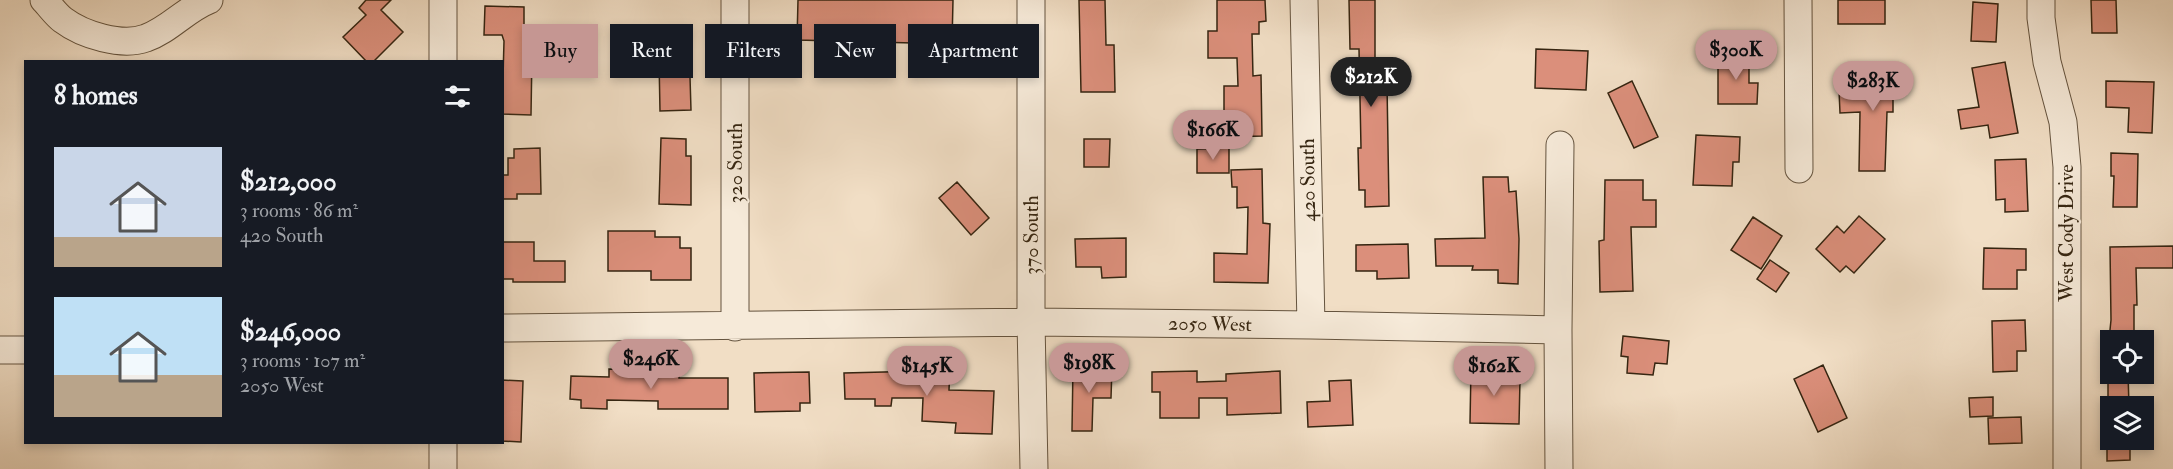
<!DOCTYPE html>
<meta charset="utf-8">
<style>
:root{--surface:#171b24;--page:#242831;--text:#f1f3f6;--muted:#9ea1a6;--accent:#c59692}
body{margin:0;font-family:"IM FELL Double Pica",serif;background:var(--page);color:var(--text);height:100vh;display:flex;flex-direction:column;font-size:22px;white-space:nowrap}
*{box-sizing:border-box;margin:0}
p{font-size:20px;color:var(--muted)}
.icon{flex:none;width:33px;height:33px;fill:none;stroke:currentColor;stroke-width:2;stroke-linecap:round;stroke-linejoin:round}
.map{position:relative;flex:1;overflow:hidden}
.sheet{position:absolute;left:24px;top:60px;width:480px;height:384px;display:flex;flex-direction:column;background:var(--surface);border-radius:0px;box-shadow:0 3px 9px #0003}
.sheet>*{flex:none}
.hud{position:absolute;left:522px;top:24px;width:570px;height:54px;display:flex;gap:12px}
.controls{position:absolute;left:2100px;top:330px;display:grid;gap:12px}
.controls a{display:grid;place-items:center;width:54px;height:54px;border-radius:0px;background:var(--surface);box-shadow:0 3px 9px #0003;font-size:30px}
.price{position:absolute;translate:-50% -51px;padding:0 14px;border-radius:21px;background:var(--accent);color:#111;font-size:20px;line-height:39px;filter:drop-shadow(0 2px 3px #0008)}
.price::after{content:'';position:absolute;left:50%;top:36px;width:18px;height:14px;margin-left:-9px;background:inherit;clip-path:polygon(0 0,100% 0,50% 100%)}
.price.active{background:#222;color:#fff}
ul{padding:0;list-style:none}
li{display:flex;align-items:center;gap:18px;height:150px;padding:0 30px}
li span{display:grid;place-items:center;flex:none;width:168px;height:120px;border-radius:0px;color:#555}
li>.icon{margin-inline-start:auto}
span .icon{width:72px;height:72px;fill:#fffc;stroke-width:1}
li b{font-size:26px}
h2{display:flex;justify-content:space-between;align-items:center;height:72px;padding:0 30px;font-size:26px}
.chip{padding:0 21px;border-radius:0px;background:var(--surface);box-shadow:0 3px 9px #0003;font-size:21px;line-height:54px}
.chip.active{background:var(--accent);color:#111}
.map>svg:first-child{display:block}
.building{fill:#db8f7b;stroke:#352511;stroke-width:1.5}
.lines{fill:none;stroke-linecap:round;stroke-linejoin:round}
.minor-casing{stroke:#64533e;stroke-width:29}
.minor{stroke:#f6ead9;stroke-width:27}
.labels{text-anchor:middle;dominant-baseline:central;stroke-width:4.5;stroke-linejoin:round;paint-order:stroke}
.street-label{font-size:20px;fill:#352511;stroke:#f6ead9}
</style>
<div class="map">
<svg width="2173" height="469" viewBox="0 0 2173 469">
<rect width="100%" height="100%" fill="#f1dec5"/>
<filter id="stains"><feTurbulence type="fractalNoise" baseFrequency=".00333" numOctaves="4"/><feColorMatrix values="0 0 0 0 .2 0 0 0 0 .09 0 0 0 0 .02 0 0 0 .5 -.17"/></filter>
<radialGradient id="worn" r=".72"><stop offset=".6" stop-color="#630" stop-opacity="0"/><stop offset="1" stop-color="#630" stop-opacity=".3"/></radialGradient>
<!-- building -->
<path class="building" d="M 366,0 L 391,0 L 381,10 L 403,32 L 373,62 L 367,62 L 343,37 L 366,15 L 359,8 Z
M 798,0 L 953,0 L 952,44 L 797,40 Z
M 1079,0 L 1105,0 L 1106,45 L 1114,45 L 1115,92 L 1081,92 Z
M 1217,0 L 1265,0 L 1266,21 L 1259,22 L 1259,34 L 1252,34 L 1253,76 L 1261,75 L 1262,136 L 1224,137 L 1224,86 L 1238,86 L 1237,58 L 1208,58 L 1208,31 L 1217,31 Z
M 1349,0 L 1375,0 L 1375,84 L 1387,84 L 1389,206 L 1365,207 L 1365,190 L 1359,190 L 1358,148 L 1361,148 L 1359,49 L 1350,49 Z
M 1838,0 L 1885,0 L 1885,24 L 1838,24 Z
M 2091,0 L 2116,0 L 2117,33 L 2092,33 Z
M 1973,2 L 1998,4 L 1996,42 L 1971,41 Z
M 485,6 L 524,7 L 524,54 L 532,54 L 531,115 L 502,114 L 504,41 L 502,35 L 484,35 Z
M 1536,49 L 1588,51 L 1586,90 L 1535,88 Z
M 1718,56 L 1749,56 L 1749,83 L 1758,83 L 1757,104 L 1718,104 Z
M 683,58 L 683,77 L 690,77 L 691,110 L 660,111 L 659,59 Z
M 2005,62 L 2018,133 L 1990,138 L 1988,125 L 1961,129 L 1958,110 L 1979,107 L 1972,68 Z
M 1862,63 L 1892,63 L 1892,75 L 1903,75 L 1903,89 L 1893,89 L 1893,112 L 1887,112 L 1885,171 L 1859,171 L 1860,112 L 1840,113 L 1839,90 L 1863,90 Z
M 1632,81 L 1658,137 L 1634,148 L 1608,93 Z
M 2106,81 L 2154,82 L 2152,133 L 2128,132 L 2129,108 L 2106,107 Z
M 1696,135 L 1740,137 L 1739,162 L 1733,162 L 1732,186 L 1693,185 Z
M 661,138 L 686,139 L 686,156 L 691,156 L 691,205 L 659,204 Z
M 1084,139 L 1110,139 L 1109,167 L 1084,167 Z
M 540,148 L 541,194 L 517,194 L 517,199 L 502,199 L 502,175 L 508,175 L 508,158 L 514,158 L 514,149 Z
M 1229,148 L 1229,173 L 1197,173 L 1197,149 Z
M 2111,153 L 2138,154 L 2137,207 L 2113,207 L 2114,176 L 2111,176 Z
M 2026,159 L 2028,211 L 2005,212 L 2005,199 L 1996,200 L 1995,160 Z
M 1262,169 L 1263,223 L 1270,224 L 1268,283 L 1214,282 L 1214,253 L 1247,254 L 1248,207 L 1237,208 L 1237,187 L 1232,187 L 1231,170 Z
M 1483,177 L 1508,177 L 1509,192 L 1516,191 L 1519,239 L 1518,284 L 1498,283 L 1498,270 L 1472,270 L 1473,266 L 1436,266 L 1435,239 L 1485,238 Z
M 1605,180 L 1643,180 L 1643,200 L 1656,200 L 1656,227 L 1631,227 L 1633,291 L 1600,292 L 1599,241 L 1604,240 Z
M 957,182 L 989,218 L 971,235 L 939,198 Z
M 1859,216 L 1885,239 L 1854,273 L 1846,266 L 1840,272 L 1816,249 L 1837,226 L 1844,233 Z
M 1753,217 L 1782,236 L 1761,269 L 1731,250 Z
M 608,231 L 655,231 L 655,237 L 680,237 L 680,248 L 691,248 L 691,280 L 651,280 L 651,271 L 608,271 Z
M 1126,238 L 1126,277 L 1102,278 L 1101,267 L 1076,267 L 1075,239 Z
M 502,242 L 534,242 L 534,261 L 565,261 L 565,282 L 513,282 L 513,279 L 502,279 Z
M 1408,244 L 1409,278 L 1377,279 L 1377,271 L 1356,271 L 1356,245 Z
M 2173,246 L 2173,268 L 2136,268 L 2137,305 L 2134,305 L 2134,340 L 2109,340 L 2111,320 L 2110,247 Z
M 1984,248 L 2026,249 L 2026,270 L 2017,270 L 2017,289 L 1983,289 Z
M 1770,260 L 1789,273 L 1776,292 L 1757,279 Z
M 2025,320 L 2026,351 L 2017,351 L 2017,371 L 1993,372 L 1992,321 Z
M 1623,336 L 1669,341 L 1667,364 L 1655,363 L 1653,375 L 1627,373 L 1628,357 L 1621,356 Z
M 924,365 L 950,366 L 949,390 L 994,391 L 992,434 L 955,433 L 956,423 L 922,421 L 923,398 L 892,398 L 891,406 L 875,406 L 875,399 L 845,399 L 844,373 L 924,371 Z
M 1823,365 L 1847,418 L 1818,432 L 1794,379 Z
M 1073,366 L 1112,367 L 1111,398 L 1093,398 L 1092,431 L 1072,431 Z
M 1471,368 L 1510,369 L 1510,380 L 1520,380 L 1519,424 L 1470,423 Z
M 609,369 L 679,372 L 679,378 L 728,378 L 728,409 L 658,409 L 658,401 L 607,400 L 607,409 L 581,408 L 581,400 L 570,399 L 571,376 L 609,377 Z
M 1197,371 L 1197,382 L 1226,381 L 1226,374 L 1280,371 L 1281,413 L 1227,415 L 1227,398 L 1199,398 L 1199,418 L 1160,418 L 1160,392 L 1152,392 L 1152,372 Z
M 809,372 L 810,403 L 800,403 L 800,411 L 755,412 L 754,373 Z
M 2108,374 L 2128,374 L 2129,406 L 2108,406 Z
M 502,380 L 523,381 L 521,442 L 502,441 Z
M 1351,380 L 1353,425 L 1308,427 L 1307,402 L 1330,401 L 1329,381 Z
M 1993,397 L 1993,416 L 1970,417 L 1969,398 Z
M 2021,417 L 2022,443 L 1989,444 L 1988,418 Z
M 2107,440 L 2130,440 L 2130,460 L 2107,461 Z"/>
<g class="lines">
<defs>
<path id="minor" d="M 44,0 C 50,6 56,15 63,20 C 83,35 122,47 146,38 C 169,30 186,9 209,0
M 443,0 L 443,62
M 1031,0 L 1031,322 L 1034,469
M 1304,0 L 1311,325
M 1798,0 L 1799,169
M 2041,0 L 2041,18 L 2047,62 L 2063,122 L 2067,167 L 2067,469
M 735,327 L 735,0
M 502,328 L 1031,322 L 1311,325 L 1558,330
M 0,350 L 26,350
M 443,469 L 443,442
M 1559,469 L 1558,330 L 1560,145"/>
</defs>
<!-- minor casing -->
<use href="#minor" class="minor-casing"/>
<!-- minor -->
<use href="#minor" class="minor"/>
</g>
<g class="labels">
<!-- street labels -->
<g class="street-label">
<text transform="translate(735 163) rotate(-90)">320 South</text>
<text transform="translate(1308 180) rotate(-91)">420 South</text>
<text transform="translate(2066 233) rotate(-90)">West Cody Drive</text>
<text transform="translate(1031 235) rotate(-90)">370 South</text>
<text transform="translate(1210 324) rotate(1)">2050 West</text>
</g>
</g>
<rect width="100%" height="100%" filter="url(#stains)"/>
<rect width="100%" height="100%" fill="url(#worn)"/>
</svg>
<div class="controls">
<a><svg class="icon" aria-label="locate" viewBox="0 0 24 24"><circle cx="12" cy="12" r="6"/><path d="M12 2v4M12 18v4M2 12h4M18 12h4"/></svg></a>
<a><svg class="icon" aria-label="layers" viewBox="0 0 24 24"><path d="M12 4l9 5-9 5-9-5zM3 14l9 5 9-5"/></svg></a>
</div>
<b class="price" style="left:1736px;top:81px">$300K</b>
<b class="price active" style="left:1371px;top:108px">$212K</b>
<b class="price" style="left:1873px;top:112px">$283K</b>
<b class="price" style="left:1213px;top:161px">$166K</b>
<b class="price" style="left:651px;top:390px">$246K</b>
<b class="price" style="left:1089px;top:394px">$198K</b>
<b class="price" style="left:927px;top:397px">$145K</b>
<b class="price" style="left:1494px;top:397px">$162K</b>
<div class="hud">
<a class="chip active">Buy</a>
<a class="chip">Rent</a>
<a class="chip">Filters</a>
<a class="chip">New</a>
<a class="chip">Apartment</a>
</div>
<section class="sheet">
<h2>8 homes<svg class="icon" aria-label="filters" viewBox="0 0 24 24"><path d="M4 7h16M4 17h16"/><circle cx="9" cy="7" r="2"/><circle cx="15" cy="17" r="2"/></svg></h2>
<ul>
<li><span style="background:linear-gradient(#c9d6e8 75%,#b9a48a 0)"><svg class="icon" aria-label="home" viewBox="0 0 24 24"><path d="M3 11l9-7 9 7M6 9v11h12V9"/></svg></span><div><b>$212,000</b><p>3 rooms · 86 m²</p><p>420 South</p></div></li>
<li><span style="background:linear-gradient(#bfe0f5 65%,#b9a48a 0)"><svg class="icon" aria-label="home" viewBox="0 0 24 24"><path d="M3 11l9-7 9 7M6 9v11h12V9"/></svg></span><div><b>$246,000</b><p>3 rooms · 107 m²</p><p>2050 West</p></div></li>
</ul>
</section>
</div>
